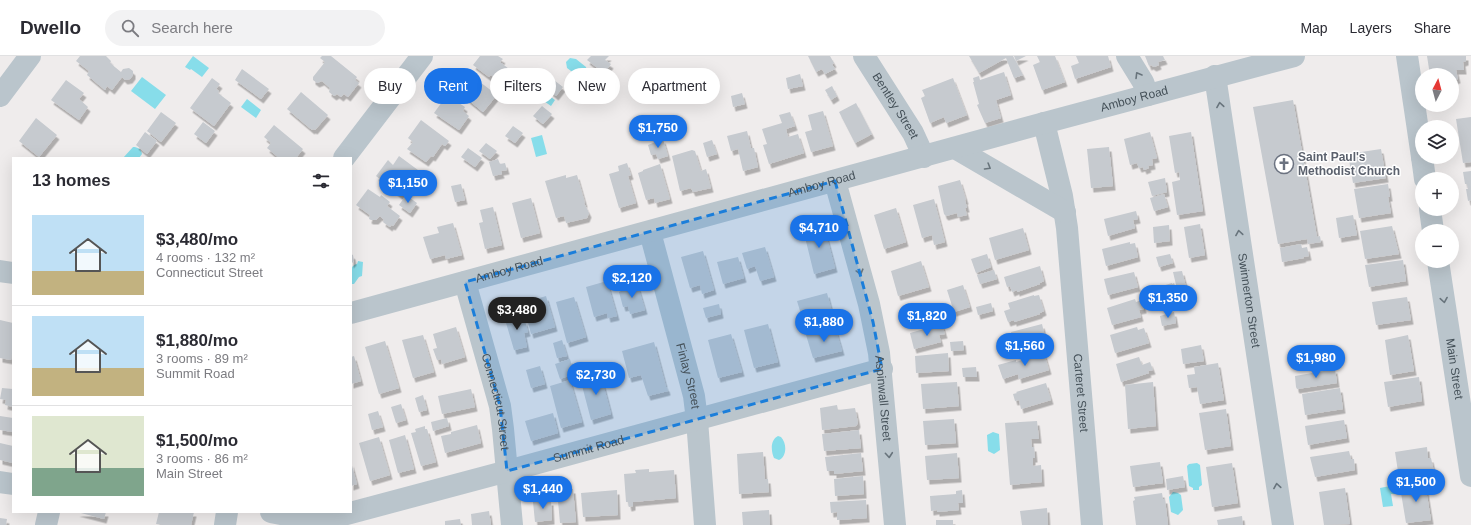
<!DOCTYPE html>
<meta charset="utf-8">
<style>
:root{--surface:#fff;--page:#f2f2f3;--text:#2b2b33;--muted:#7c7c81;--line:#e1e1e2;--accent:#1a73e8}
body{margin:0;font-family:Helvetica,sans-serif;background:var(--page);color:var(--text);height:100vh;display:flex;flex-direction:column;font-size:15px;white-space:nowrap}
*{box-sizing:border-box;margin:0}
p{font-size:13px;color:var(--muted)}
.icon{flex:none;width:22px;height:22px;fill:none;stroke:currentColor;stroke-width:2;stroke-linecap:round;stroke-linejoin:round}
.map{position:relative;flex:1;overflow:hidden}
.drawer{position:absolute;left:12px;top:101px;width:340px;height:356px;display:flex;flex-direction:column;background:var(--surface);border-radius:0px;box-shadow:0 4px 16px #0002}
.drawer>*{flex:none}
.hud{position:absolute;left:364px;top:12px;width:380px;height:36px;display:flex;gap:8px}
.needle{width:26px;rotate:6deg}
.fabs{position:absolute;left:1415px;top:12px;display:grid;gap:8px}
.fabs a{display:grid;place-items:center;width:44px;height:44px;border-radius:50%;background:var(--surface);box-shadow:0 4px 16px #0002;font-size:20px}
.price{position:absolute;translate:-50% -34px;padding:0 9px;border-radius:14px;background:var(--accent);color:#fff;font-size:13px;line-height:26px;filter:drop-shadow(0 1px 2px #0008)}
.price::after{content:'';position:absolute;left:50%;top:24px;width:12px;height:9px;margin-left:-6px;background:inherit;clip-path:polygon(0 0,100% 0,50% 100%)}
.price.on{background:#222;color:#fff}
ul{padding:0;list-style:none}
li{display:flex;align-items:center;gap:12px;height:100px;padding:0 20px}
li+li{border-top:1px solid var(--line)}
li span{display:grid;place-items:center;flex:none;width:112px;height:80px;border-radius:0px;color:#555}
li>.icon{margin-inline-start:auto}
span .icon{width:48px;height:48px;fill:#fffc;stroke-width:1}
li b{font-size:17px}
h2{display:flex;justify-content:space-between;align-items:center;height:48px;padding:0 20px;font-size:17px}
.pill{padding:0 14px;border-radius:18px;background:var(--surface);box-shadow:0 4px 16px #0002;font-size:14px;line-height:36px}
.pill.on{background:var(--accent);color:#fff}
header{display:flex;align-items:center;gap:24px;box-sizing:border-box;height:56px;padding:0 20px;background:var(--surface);border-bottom:1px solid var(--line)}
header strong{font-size:19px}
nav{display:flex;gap:22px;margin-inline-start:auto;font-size:14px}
.search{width:280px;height:36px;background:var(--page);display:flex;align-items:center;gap:10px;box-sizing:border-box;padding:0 14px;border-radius:22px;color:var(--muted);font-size:15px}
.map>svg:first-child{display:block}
.water{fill:#87ddea}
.building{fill:#c6cacf;filter:url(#shadow)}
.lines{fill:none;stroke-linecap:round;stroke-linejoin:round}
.minor{stroke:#bac5cc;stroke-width:22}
.oneway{stroke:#68747c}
.marked{fill:#1b7eda;fill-opacity:0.2;stroke:#1b7eda;stroke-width:3;stroke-dasharray:8 5;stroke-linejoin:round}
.labels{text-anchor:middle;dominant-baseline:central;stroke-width:3;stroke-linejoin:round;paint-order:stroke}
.street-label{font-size:12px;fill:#455159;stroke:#fff}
.worship-label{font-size:12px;font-weight:bold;fill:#5b616d;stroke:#fff;text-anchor:start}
</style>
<header>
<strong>Dwello</strong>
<div class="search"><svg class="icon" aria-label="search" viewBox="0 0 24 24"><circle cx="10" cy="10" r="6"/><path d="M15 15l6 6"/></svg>Search here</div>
<nav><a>Map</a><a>Layers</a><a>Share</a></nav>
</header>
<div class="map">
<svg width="1471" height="469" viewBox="0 0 1471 469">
<defs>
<filter id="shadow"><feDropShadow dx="2.5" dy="4.5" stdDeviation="0" flood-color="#0004"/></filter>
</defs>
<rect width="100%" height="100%" fill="#efecec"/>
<!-- water -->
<path class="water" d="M 193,0 L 209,12 L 202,21 L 191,13 L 190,14 L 185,11 Z
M 570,2 L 576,3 L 586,11 L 587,16 L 585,20 L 579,21 L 567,12 L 566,6 Z
M 142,21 L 166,39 L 155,53 L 131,35 Z
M 539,32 L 555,44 L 551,50 L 541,43 L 538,44 L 535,41 L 534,39 Z
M 247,43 L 261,54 L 256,62 L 241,51 Z
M 542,79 L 547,98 L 536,101 L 531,82 Z
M 133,91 C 138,91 141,93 142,98 L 139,102 L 123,102 Z
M 358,205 L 363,206 L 362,220 L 359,221 L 354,228 L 351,228 C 351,220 348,210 357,208 Z
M 993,376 L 999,378 L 1000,394 L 994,398 L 988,395 L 987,379 Z
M 778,380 L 781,381 C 787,387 787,401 779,404 L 774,402 C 771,395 770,384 778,380 Z
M 1197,407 L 1200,409 L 1202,429 L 1199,431 L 1199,434 L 1193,434 L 1193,432 L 1189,430 L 1187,410 L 1189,408 Z
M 1390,430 L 1394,430 L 1395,438 L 1391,438 L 1393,450 L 1383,451 L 1380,432 Z
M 1173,436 L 1178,437 L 1181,439 L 1183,454 L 1178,459 L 1171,456 L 1169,441 Z"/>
<!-- building -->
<path class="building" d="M 80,0 L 106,0 L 111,5 L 110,7 L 121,16 L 123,13 L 129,12 L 133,15 L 133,19 L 130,23 L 125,24 L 122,21 L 112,34 L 107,30 L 105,34 L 87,19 L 89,15 L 76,5 Z
M 322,0 L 331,0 L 357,21 L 355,24 L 359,27 L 348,41 L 344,38 L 341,41 L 337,38 L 334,40 L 329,36 L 330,32 L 322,25 L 317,27 L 313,24 L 313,21 L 325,6 L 320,2 Z
M 480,0 L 498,0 L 503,3 L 500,6 L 518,20 L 508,32 L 491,19 L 489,21 L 473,9 Z
M 591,0 L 609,0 L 605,4 L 611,8 L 604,17 L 587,4 Z
M 808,0 L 830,0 L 834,7 L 832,8 L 835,13 L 825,18 L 822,13 L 816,16 Z
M 969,0 L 1013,0 L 1023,19 L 1014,22 L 1006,2 L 979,17 Z
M 1014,0 L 1026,0 L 1016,5 Z
M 1037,0 L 1055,0 L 1065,26 L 1042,34 L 1033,9 L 1040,6 Z
M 1076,0 L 1108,0 L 1111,11 L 1075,23 L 1071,10 L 1079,7 Z
M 1145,0 L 1163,0 L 1165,4 L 1158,6 L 1159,9 L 1154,11 L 1151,9 L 1149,10 Z
M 1427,0 L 1466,0 L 1466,5 L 1463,6 L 1464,14 L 1456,14 L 1458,23 L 1452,24 L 1452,19 L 1430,19 Z
M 242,13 L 269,33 L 261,43 L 235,24 Z
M 463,13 L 497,39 L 483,56 L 450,29 Z
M 1004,16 L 1011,39 L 996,44 L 1001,62 L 985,67 L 977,49 L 979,48 L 973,26 L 974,26 L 973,22 L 979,20 L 980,24 Z
M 662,18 L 663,22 L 669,21 L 672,37 L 664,39 L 663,32 L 659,32 L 656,19 Z
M 800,18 L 803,30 L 788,33 L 786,22 Z
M 550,21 L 563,31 L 556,40 L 544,30 Z
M 212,22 L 220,28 L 216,33 L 219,35 L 218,37 L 231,47 L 214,70 L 190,52 Z
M 953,22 L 967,59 L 946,67 L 944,61 L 930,67 L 921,42 L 925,40 L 922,34 Z
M 66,24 L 84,37 L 79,43 L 88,51 L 79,64 L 51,44 Z
M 832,30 L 837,40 L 831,44 L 825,34 Z
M 301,36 L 328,59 L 315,74 L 313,73 L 312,74 L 287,53 Z
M 742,37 L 745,48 L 733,51 L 731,40 Z
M 447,39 L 465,51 L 463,55 L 469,60 L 459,74 L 434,57 Z
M 1293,44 L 1317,181 L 1320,180 L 1321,186 L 1308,188 L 1307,183 L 1278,188 L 1253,51 Z
M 856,47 L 872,78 L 855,87 L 839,56 Z
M 542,50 L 552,58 L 543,68 L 533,60 Z
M 823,55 L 833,90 L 811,96 L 805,76 L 812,74 L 808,59 Z
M 161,56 L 176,67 L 161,86 L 147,75 Z
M 790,56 L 795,70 L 786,73 L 788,81 L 798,78 L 804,97 L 769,108 L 763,89 L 767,88 L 762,73 L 782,67 L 779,59 Z
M 1471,61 L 1471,106 L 1463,107 L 1456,63 Z
M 36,62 L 57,79 L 39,101 L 19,85 Z
M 421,64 L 449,85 L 445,90 L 442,88 L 433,101 L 431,100 L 426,106 L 407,93 L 413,86 L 408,82 Z
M 203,66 L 215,75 L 206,87 L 194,78 Z
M 274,69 L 303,93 L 296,102 L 279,102 L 267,92 L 271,87 L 264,81 Z
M 513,70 L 523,77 L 515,87 L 505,80 Z
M 747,75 L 751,92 L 754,92 L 758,111 L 743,115 L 738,93 L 731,95 L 727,80 Z
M 145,76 L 157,85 L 147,98 L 136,89 Z
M 1150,76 L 1157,102 L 1152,103 L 1153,109 L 1148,110 L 1149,112 L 1144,114 L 1143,111 L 1139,112 L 1137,107 L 1130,109 L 1124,83 Z
M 1191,76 L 1203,155 L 1177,159 L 1172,126 L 1180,124 L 1179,116 L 1175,117 L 1169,80 Z
M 663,83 L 668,100 L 658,103 L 656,98 L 651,99 L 648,89 Z
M 712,84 L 717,98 L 707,101 L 703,87 Z
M 486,87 L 497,95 L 490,103 L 479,95 Z
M 1109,91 L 1113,130 L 1091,132 L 1087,93 Z
M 468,92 L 482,102 L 475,111 L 461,101 Z
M 1381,93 L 1386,122 L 1353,127 L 1348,98 Z
M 692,94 L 695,95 L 701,115 L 706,113 L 711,132 L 693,136 L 691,132 L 680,135 L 672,100 Z
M 399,100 L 418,114 L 409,125 L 412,127 L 401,140 L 376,120 L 388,104 L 393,109 Z
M 498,103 L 500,108 L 505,107 L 507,114 L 501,115 L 502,118 L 493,120 L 489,106 Z
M 627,107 L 631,119 L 628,120 L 636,147 L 619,152 L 609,118 L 619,115 L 618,110 Z
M 660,108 L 670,143 L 655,147 L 654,142 L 646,144 L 638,117 L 643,115 L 643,114 Z
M 1471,115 L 1471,144 L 1468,145 L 1466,133 L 1468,133 L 1467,128 L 1465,128 L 1463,116 Z
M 566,119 L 566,122 L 577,119 L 585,147 L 584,147 L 589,157 L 587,162 L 566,167 L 564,160 L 556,162 L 545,125 Z
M 1165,122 L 1167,136 L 1152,140 L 1148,126 Z
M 960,124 L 966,144 L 965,144 L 967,152 L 965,152 L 967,159 L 958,161 L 957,157 L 946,160 L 944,158 L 938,130 Z
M 461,128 L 465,144 L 455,146 L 451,130 Z
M 1388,128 L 1390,141 L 1388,141 L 1391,157 L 1359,162 L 1354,133 Z
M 368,133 L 380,141 L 381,139 L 390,146 L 387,150 L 400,160 L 393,170 L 391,169 L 390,171 L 383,166 L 384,164 L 380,160 L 376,164 L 371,164 L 369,163 L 370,159 L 356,149 Z
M 1164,138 L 1168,151 L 1154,155 L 1150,142 Z
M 406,139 L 417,147 L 410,157 L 399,149 Z
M 531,142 L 540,177 L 521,182 L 512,147 Z
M 934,143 L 945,186 L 934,189 L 932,179 L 922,182 L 913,149 Z
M 493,151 L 502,189 L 485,193 L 479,167 L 483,166 L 480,154 Z
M 896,152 L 906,186 L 884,193 L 874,159 Z
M 1136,155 L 1138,163 L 1133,164 L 1135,172 L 1108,180 L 1104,163 Z
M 1353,159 L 1357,179 L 1339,182 L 1336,162 Z
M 453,167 L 462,199 L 446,203 L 445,199 L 430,203 L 423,181 L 439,177 L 437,171 Z
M 823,167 L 835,212 L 814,218 L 803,173 Z
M 1200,168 L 1205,199 L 1189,202 L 1184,171 Z
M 1169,169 L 1170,185 L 1154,187 L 1153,171 Z
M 1392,170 L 1399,198 L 1365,203 L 1360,175 Z
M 1023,172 L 1029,194 L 995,204 L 989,182 Z
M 1130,186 L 1130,188 L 1135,187 L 1138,201 L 1106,210 L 1102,193 Z
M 1301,188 L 1302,192 L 1307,191 L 1309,200 L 1303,201 L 1304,202 L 1282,206 L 1280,192 Z
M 765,191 L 774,221 L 760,225 L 755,210 L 747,213 L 742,197 Z
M 703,195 L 714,234 L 702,238 L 700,229 L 690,232 L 681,201 Z
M 351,198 L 353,199 L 354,205 L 351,208 Z
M 987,198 L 991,211 L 976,217 L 971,203 Z
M 1170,198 L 1173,207 L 1159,211 L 1156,201 Z
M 738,201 L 744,222 L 723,228 L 717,206 Z
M 1403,204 L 1406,225 L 1369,231 L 1365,209 Z
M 921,205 L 929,231 L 898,240 L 891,215 Z
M 1040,210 L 1044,225 L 1040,227 L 1040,228 L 1017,236 L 1017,234 L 1012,236 L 1010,230 L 1007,231 L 1004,221 Z
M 994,214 L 997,223 L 980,228 L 977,219 Z
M 1182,215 L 1186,231 L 1177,233 L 1173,216 Z
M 1134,216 L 1138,231 L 1108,239 L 1104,223 Z
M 607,225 L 617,260 L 608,262 L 607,257 L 594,261 L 586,231 Z
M 637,227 L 645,254 L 630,258 L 628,250 L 623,251 L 619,236 L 623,234 L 622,231 Z
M 1172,227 L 1172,228 L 1174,227 L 1177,235 L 1163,241 L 1159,231 Z
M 963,229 L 970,251 L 954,256 L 947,234 Z
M 827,237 L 833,260 L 804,268 L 797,245 Z
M 1034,239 L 1034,240 L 1039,239 L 1044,255 L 1040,257 L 1040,258 L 1014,266 L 1014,264 L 1008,266 L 1004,255 L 1010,253 L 1008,247 Z
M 546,240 L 555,271 L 531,278 L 523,247 Z
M 574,241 L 586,281 L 567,287 L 556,246 Z
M 1407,241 L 1411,264 L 1376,269 L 1372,246 Z
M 1135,243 L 1136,246 L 1142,244 L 1144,253 L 1139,254 L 1141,261 L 1112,269 L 1107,252 Z
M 991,247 L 993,255 L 978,259 L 976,251 Z
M 719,248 L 721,258 L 706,262 L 703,252 Z
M 519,256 L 521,266 L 525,265 L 528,276 L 524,277 L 527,291 L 514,294 L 504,260 Z
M 1174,256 L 1176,267 L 1162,270 L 1160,260 Z
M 0,264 L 13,267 L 13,291 L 11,304 L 0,302 Z
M 768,268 L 778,306 L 754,312 L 744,274 Z
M 942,268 L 945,278 L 939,279 L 941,286 L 914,293 L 910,277 Z
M 1042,268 L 1046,285 L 1041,287 L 1041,288 L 1016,295 L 1011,276 Z
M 456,271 L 465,301 L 442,308 L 441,303 L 437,304 L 433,293 L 437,292 L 433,278 Z
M 835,271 L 842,295 L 813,302 L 806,279 Z
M 1137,271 L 1138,274 L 1144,272 L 1149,287 L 1115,297 L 1110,279 Z
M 731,278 L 742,316 L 718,322 L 708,284 Z
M 423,279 L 434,316 L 413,322 L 402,284 Z
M 1408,279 L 1414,315 L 1390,319 L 1385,284 Z
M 562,284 L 567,300 L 557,302 L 553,287 Z
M 385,285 L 399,332 L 379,338 L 365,291 Z
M 963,285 L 964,294 L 951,295 L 950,286 Z
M 654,286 L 666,331 L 667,331 L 668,335 L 648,340 L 641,319 L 629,322 L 622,295 Z
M 1201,289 L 1204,305 L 1183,308 L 1181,293 Z
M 948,297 L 949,315 L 916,317 L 915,300 Z
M 1044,297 L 1049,314 L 1019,323 L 1018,318 L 1003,323 L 998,309 L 1016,304 L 1016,306 Z
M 354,300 L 361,325 L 351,328 L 351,301 Z
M 1139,301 L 1142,309 L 1150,306 L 1153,314 L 1148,315 L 1149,317 L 1121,326 L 1116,308 Z
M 570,303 L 574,318 L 560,323 L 555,308 Z
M 1218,307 L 1224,344 L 1200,348 L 1197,331 L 1189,332 L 1187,319 L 1195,318 L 1194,311 Z
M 540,310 L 545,328 L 531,332 L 526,314 Z
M 976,311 L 977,321 L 963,321 L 962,312 Z
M 1335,313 L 1337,327 L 1297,333 L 1296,331 L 1295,320 Z
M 600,316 L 611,358 L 591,364 L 580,322 Z
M 1419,321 L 1422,345 L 1388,351 L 1384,326 Z
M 570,324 L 582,366 L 561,372 L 550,330 Z
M 957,326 L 959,350 L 923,353 L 921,328 Z
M 1153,326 L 1156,370 L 1128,373 L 1125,329 Z
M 1046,327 L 1051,344 L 1021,353 L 1019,344 L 1015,345 L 1013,338 L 1017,337 L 1016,336 Z
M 2,332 L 13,333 L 13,351 L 5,349 L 6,344 L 0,343 Z
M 1340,332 L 1343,353 L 1305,359 L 1302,338 Z
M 471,333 L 475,351 L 442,358 L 438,340 Z
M 423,339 L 427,354 L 419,356 L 415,342 Z
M 401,348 L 406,364 L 396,367 L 391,351 Z
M 837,349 L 838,354 L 855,352 L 858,367 L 856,370 L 822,374 L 820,352 Z
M 1226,353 L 1231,390 L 1205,394 L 1199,357 Z
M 378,355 L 383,371 L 372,374 L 368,358 Z
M 553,357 L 558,377 L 531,385 L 525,365 Z
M 0,360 L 13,362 L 13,376 L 0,374 Z
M 447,362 L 449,370 L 433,375 L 431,366 Z
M 954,363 L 956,387 L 925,389 L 923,365 Z
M 1344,364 L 1347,382 L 1308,389 L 1305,370 Z
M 1037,365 L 1039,383 L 1031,383 L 1032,391 L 1034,391 L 1035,402 L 1033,402 L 1033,410 L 1041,409 L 1042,426 L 1010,429 L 1005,367 Z
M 477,369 L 481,387 L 445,397 L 441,380 L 451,378 L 451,376 Z
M 425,370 L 425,373 L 427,373 L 436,406 L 421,410 L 411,377 L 416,376 L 415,373 Z
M 859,374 L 861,392 L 824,395 L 822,378 Z
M 405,379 L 414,413 L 398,417 L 389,384 Z
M 379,381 L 390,419 L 370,425 L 359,387 Z
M 0,387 L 13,390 L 13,407 L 0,404 Z
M 1427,391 L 1428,402 L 1431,402 L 1434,416 L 1399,422 L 1395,396 Z
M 1349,395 L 1351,403 L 1354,403 L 1355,414 L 1315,421 L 1310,401 Z
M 763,396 L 765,423 L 768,423 L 769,436 L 739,438 L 737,398 Z
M 861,397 L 863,415 L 834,418 L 834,415 L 827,415 L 825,401 Z
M 957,397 L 959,422 L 927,424 L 925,400 Z
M 351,406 L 357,428 L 351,430 Z
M 1160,406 L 1163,427 L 1133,431 L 1130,410 Z
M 1232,407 L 1238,447 L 1212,451 L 1206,411 Z
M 649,413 L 649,416 L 674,414 L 676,442 L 633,446 L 633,450 L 629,451 L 628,446 L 626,446 L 624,418 L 636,417 L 635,414 Z
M 863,420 L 864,438 L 835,440 L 834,423 Z
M 1183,420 L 1185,431 L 1167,434 L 1166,423 Z
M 1425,427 L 1431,464 L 1406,467 L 1400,431 Z
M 1345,432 L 1350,468 L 1324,469 L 1319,436 Z
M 573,433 L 576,466 L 560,467 L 557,434 Z
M 617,434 L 618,459 L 583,461 L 581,437 Z
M 962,434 L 963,447 L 958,447 L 959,454 L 937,456 L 937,454 L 931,455 L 930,440 L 956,438 L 956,435 Z
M 1162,437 L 1163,443 L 1165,443 L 1168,469 L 1136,469 L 1133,445 L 1135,444 L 1134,441 Z
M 547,439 L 548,445 L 551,445 L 552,464 L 535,466 L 533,446 L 541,446 L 540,440 Z
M 866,444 L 867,462 L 837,464 L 837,456 L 831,457 L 830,446 Z
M 1047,452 L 1048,469 L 1022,469 L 1020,455 Z
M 769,454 L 770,469 L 743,469 L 742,456 Z
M 489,455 L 491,469 L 472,469 L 471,458 Z
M 77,456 L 106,456 L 104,463 Z
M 159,456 L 194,456 L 191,469 L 163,469 L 156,468 Z
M 1242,460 L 1243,469 L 1218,469 L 1217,464 Z
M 0,462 L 7,463 L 6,469 L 0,469 Z
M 460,463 L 461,469 L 445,469 L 445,465 Z
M 936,464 L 953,464 L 953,469 L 936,469 Z"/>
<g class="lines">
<!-- minor -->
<g class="minor">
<path id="s1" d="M 864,0 L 913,77 L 924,101"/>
<path d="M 1127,0 L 1143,26 L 1148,39"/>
<path d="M 1407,0 L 1422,101"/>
<path id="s2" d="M 1215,20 L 1283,469"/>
<path d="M 0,40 L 30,0"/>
<path id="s3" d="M 1044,67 L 1062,140 L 1067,172 L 1092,469"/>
<path d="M 955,92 L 1065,156"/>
<path d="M 1422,101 L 1425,123"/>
<path d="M 344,102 L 422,0"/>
<path id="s4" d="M 835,125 L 869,248 L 879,297 L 895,469"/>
<path d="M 1430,153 L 1433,175"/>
<path id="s5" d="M 650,176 L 694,340 L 697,364 L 705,469"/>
<path id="s6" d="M 1438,205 L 1471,420"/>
<path d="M 0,215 L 13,217"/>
<path id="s7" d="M 465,226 L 500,350 L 503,373 L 512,469"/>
<path id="s8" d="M 351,257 L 1044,67 L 1294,0"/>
<path d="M 0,426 L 13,428"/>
<path id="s9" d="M 271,456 C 300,462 314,465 343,459 L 530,409 L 882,313"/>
<path d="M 46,469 L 49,456"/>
<path d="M 225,469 L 227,456"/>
</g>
</g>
<!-- one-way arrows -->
<defs><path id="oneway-chevron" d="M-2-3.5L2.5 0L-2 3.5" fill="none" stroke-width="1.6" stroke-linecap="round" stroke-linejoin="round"/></defs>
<g class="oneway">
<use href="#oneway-chevron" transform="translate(1138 19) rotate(-121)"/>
<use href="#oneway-chevron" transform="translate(1220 49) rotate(-99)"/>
<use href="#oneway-chevron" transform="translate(988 111) rotate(31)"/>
<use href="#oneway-chevron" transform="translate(1239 177) rotate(-99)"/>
<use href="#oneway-chevron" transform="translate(860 216) rotate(75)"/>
<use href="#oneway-chevron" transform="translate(1444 244) rotate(81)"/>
<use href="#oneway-chevron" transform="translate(889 399) rotate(85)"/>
<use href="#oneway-chevron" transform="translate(1277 430) rotate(-99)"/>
</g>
<!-- marked area -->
<path class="marked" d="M 835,125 L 873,266 L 882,313 L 507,415 L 500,350 L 465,226 Z"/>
<!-- icons -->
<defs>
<symbol id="church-ring" viewBox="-11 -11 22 22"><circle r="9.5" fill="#fff" stroke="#6b7280" stroke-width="1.5"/><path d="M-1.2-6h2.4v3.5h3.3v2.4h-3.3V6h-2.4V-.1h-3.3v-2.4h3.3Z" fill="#6b7280"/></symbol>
</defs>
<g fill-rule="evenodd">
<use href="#church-ring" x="1273" y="97" width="22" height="22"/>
</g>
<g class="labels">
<!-- street labels -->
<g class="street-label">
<text stroke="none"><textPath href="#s8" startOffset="812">Amboy Road</textPath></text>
<text stroke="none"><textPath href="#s1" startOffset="59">Bentley Street</textPath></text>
<text stroke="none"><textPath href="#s8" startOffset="488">Amboy Road</textPath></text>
<text stroke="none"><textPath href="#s8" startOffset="164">Amboy Road</textPath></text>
<text stroke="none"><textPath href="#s2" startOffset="227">Swinnerton Street</textPath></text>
<text stroke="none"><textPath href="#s6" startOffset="109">Main Street</textPath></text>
<text stroke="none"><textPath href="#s5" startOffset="149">Finlay Street</textPath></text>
<text stroke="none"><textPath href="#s3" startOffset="273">Carteret Street</textPath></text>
<text stroke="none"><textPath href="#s4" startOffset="223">Aspinwall Street</textPath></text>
<text stroke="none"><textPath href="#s7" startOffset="124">Connecticut Street</textPath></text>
<text stroke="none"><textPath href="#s9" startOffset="327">Summit Road</textPath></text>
</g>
<!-- worship labels -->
<g class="worship-label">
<text x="1298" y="101">Saint Paul's<tspan x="1298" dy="14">Methodist Church</tspan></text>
</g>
</g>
</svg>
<div class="fabs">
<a><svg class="needle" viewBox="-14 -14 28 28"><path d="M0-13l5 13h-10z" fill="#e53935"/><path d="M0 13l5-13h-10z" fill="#7c7c81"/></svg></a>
<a><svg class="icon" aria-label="layers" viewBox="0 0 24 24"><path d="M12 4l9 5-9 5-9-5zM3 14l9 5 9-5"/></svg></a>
<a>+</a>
<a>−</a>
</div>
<b class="price" style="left:658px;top:93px">$1,750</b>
<b class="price" style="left:408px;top:148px">$1,150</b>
<b class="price" style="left:819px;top:193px">$4,710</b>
<b class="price" style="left:632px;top:243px">$2,120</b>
<b class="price" style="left:1168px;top:263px">$1,350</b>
<b class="price on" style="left:517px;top:275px">$3,480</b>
<b class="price" style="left:927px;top:281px">$1,820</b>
<b class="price" style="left:824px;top:287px">$1,880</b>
<b class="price" style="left:1025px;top:311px">$1,560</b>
<b class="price" style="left:1316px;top:323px">$1,980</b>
<b class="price" style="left:596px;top:340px">$2,730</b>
<b class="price" style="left:1416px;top:447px">$1,500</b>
<b class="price" style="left:543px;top:454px">$1,440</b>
<div class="hud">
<a class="pill">Buy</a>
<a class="pill on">Rent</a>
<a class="pill">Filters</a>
<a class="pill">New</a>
<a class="pill">Apartment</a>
</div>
<section class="drawer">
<h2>13 homes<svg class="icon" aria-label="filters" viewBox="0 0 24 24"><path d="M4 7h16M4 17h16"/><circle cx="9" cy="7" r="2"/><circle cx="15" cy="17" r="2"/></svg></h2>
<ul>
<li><span style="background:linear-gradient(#bfe0f5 70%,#c2b280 0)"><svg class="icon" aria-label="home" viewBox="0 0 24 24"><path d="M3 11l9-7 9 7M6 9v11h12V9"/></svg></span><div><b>$3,480/mo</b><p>4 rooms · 132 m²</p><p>Connecticut Street</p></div></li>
<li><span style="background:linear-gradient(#bfe0f5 65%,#c2b280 0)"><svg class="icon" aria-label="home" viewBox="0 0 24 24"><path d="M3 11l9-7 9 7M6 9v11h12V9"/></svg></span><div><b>$1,880/mo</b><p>3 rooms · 89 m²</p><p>Summit Road</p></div></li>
<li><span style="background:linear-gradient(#dfe7d0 65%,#7fa58c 0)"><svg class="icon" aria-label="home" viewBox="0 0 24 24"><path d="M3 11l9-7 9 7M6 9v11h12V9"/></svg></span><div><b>$1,500/mo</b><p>3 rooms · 86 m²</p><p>Main Street</p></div></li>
</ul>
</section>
</div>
